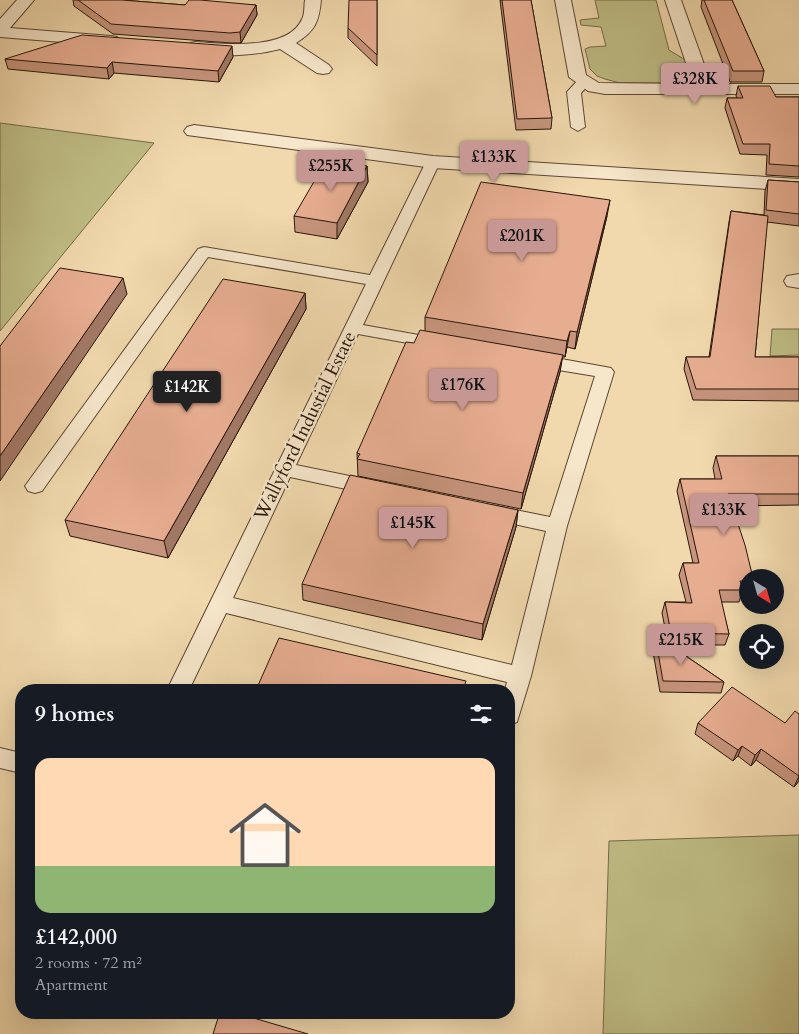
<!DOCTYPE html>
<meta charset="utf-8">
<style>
:root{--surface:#171b24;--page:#242831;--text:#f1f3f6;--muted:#9ea1a6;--accent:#c59692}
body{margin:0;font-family:Cardo,serif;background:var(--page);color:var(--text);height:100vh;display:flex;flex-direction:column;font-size:19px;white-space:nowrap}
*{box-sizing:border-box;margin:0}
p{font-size:16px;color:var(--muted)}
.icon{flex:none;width:28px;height:28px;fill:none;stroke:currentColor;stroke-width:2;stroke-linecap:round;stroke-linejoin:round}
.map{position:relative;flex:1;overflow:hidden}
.drawer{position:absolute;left:15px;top:684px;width:500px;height:335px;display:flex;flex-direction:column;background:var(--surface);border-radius:20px;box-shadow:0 5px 20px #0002}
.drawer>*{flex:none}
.needle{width:32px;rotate:143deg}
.controls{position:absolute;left:739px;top:569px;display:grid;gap:10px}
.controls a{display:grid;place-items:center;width:45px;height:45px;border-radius:50%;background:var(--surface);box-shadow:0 5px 20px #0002;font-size:25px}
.price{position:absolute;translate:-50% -42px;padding:0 11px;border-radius:5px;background:var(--accent);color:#111;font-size:16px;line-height:32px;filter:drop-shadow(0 1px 2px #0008)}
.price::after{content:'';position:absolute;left:50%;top:30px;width:15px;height:11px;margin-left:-8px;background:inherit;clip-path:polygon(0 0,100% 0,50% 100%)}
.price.active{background:#222;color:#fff}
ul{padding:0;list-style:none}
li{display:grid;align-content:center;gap:10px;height:265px;padding:0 20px}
li span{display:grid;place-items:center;height:155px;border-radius:15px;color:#555}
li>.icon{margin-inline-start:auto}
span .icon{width:90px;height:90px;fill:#fffc;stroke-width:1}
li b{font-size:21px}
h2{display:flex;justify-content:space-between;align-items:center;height:60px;padding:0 20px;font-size:21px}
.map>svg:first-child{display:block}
.green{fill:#c0be86;stroke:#746a48}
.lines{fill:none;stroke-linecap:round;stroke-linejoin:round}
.lane-casing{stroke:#5b4632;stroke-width:2}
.street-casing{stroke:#5b4632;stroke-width:2}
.lane{fill:#f6e6ca;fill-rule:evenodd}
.street{fill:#f6e6ca;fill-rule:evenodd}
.wall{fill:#c7957d;stroke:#291509}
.shaded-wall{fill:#a27966;stroke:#291509}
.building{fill:#e7ad91;stroke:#291509}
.labels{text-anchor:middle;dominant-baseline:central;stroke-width:5;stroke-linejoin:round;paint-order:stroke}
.street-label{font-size:19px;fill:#291509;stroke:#f6e6ca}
</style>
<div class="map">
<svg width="799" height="1034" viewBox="0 0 799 1034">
<rect width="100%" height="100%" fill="#f1d9ad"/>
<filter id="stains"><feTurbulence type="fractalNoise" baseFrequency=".004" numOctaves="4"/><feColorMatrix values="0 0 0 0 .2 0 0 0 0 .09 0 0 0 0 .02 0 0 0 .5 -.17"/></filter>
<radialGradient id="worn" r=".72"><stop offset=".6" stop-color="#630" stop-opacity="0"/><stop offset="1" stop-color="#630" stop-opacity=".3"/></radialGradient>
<!-- green -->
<path class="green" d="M 595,0 L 656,0 L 669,50 L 687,61 L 690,76 L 677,83 L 620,83 L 605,79 L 597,76 L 590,69 L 585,49 L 590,47 L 606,46 L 601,27 L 581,25 L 580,20 L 599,18 Z
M 0,123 L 154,143 L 0,331 Z
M 772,329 L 799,329 L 799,355 L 770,356 Z
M 799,835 L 799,1034 L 603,1034 L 609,841 Z"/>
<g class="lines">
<defs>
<path id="lane" d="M 584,78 L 591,82 L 581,93 L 585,127 L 578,131 L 571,127 L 567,92 L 579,79 Z
M 433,158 L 438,159 L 440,162 L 363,325 L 441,339 L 447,340 L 450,344 L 447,348 L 441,349 L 358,334 L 296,465 L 374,481 L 381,483 L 384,488 L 381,493 L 374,495 L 290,477 L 233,598 L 512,665 L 546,531 L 491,519 L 484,517 L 481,512 L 484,507 L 491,505 L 550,517 L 595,376 L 534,366 L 528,364 L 525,360 L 528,356 L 534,354 L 611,368 L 614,372 L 567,526 L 531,676 L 517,722 L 509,725 L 509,690 L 505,690 L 507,682 L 226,613 L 189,690 L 167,690 L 366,284 L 208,257 L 42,491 L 35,493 L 28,491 L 25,486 L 198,249 L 204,247 L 370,275 L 426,162 L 428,159 Z
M 0,748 L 21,753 L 21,773 L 0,768 Z"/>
<path id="street" d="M 17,0 L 34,0 L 10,28 L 111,36 L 117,37 L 120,41 L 117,45 L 111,46 L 0,37 L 0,19 Z
M 305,0 L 321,0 C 319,22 315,31 296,43 L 329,65 L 332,69 L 329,73 L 323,74 L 317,73 L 280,49 C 253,56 218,58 190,51 L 187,47 L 190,43 L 196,42 C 223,44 289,51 302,19 C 305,14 304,6 305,0 Z
M 555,0 L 571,0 L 586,75 L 599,83 L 693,84 L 665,0 L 681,0 L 711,84 L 799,84 L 799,94 L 605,94 L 588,91 L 569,77 Z
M 194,125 L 433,156 L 799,179 L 799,191 L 433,168 L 187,135 L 184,131 L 187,127 Z
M 799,274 L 799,288 L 787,286 L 784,281 L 787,276 Z"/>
</defs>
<!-- lane casing -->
<use href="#lane" class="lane-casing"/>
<!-- street casing -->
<use href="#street" class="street-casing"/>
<!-- lane -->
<use href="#lane" class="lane"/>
<!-- street -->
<use href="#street" class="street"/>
</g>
<!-- wall -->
<path class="wall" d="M 73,0 L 122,0 L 185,5 L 256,5 L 257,15 L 241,43 L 231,43 L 113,34 L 74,6 Z
M 377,0 L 377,66 L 348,38 L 348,28 Z
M 500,0 L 531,0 L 552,118 L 551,129 L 516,130 Z
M 702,0 L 732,0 L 764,71 L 762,82 L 730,82 L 701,7 Z
M 233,57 L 219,82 L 114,73 L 109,79 L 8,69 L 5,59 Z
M 738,86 L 776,97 L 799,97 L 799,177 L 766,175 L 767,155 L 740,154 L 725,108 L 727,98 L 737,98 L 736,96 Z
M 367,166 L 368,182 L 337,239 L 295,232 L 294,216 Z
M 768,180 L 799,182 L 799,226 L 767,222 L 755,357 L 799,357 L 799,401 L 693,400 L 684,369 L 686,357 L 709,357 L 729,222 L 731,211 L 764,215 L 765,191 Z
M 607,216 L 575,349 L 567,347 L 565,357 L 562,357 L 560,372 L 521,509 L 358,476 L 357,453 L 414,343 L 425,331 L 425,317 Z
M 305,293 L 306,309 L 168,558 L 70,536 L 65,520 Z
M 716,456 L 799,456 L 799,505 L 732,506 L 748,578 L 748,592 L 742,592 L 739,602 L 721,602 L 729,634 L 725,645 L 670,645 L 724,682 L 721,693 L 660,692 L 652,646 L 655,635 L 668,643 L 662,613 L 665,602 L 686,602 L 679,575 L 683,563 L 693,563 L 677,491 L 680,479 L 715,479 L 713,468 Z
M 518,510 L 516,527 L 482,640 L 303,600 L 302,584 Z
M 799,714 L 799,781 L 794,787 L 756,760 L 751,766 L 738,756 L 733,761 L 695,734 L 698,723 L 785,723 Z"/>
<!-- shaded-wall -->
<path class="shaded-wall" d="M 256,5 L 257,15 L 241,43 L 240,32 Z
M 232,46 L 233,57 L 219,82 L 218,71 Z
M 112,62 L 114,73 L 109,79 L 107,68 Z
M 367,166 L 368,182 L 337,239 L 337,223 Z
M 610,200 L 607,216 L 575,349 L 577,332 Z
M 123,278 L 127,294 L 0,481 L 0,456 Z
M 305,293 L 306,309 L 168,558 L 164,541 Z
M 570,331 L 567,347 L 565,357 L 567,341 Z
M 563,355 L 560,372 L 521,509 L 523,493 Z
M 518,510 L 516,527 L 482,640 L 483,624 Z
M 742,746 L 738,756 L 733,761 L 738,750 Z
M 761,749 L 756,760 L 751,766 L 755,755 Z
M 799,776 L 799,781 L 794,787 Z"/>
<!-- building -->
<path class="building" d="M 78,0 L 122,0 L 185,5 L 189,0 L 200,0 L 256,5 L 240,32 L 230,33 L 111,24 Z
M 349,0 L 377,0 L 377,55 L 348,28 Z
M 502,0 L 531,0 L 552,118 L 517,119 Z
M 704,0 L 732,0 L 764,71 L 733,71 Z
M 82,35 L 232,46 L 218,71 L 112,62 L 107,68 L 5,59 Z
M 738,86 L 770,86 L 776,97 L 799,97 L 799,166 L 769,164 L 770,144 L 743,144 L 727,98 L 743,98 Z
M 326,161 L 367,166 L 337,223 L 294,216 Z
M 768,180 L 799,182 L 799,214 L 766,210 Z
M 481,182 L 610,200 L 577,332 L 570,331 L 567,341 L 425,317 Z
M 731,211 L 768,216 L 755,357 L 799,357 L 799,389 L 696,389 L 686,357 L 710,357 Z
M 60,268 L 123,278 L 0,456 L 0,346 Z
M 223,279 L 305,293 L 164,541 L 65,520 Z
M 420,330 L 563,355 L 523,493 L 357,459 L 360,454 L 357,453 L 406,342 L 414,343 Z
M 716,456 L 799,456 L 799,494 L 728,494 L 745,545 L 753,578 L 748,578 L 748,581 L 740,581 L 743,590 L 719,590 L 729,634 L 671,633 L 665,602 L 692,603 L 683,563 L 699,563 L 680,479 L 722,479 Z
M 350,475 L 518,510 L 483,624 L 302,584 Z
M 655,635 L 724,682 L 663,681 Z
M 279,638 L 466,681 L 463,690 L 256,690 Z
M 732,687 L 785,723 L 795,711 L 799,714 L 799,776 L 761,749 L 755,755 L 742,746 L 738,750 L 698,723 Z
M 220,1012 L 233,1012 L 308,1034 L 213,1034 Z"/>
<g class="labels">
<!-- street labels -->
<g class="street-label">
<text transform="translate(305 426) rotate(-64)">Wallyford Industial Estate</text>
</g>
</g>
<rect width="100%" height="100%" filter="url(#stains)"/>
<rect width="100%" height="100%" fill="url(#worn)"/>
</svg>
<div class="controls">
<a><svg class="needle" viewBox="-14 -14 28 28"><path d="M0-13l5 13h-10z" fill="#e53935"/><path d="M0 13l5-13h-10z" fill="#9ea1a6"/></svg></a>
<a><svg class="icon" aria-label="locate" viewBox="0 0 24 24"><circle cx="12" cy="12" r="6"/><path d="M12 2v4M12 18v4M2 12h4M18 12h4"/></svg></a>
</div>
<b class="price" style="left:695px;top:105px">£328K</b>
<b class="price" style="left:494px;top:183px">£133K</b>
<b class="price" style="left:331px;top:192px">£255K</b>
<b class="price" style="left:522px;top:262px">£201K</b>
<b class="price" style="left:463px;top:411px">£176K</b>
<b class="price active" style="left:187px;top:413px">£142K</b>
<b class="price" style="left:724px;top:536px">£133K</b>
<b class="price" style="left:413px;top:549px">£145K</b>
<b class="price" style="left:681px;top:666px">£215K</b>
<section class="drawer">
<h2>9 homes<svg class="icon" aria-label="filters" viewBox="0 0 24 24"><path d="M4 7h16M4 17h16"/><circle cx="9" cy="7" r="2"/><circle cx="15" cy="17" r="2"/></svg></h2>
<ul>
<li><span style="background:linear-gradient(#ffd9b3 70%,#8fb573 0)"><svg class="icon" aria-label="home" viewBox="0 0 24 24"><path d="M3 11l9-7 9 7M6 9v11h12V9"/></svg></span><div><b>£142,000</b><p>2 rooms · 72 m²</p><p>Apartment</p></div></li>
</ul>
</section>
</div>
